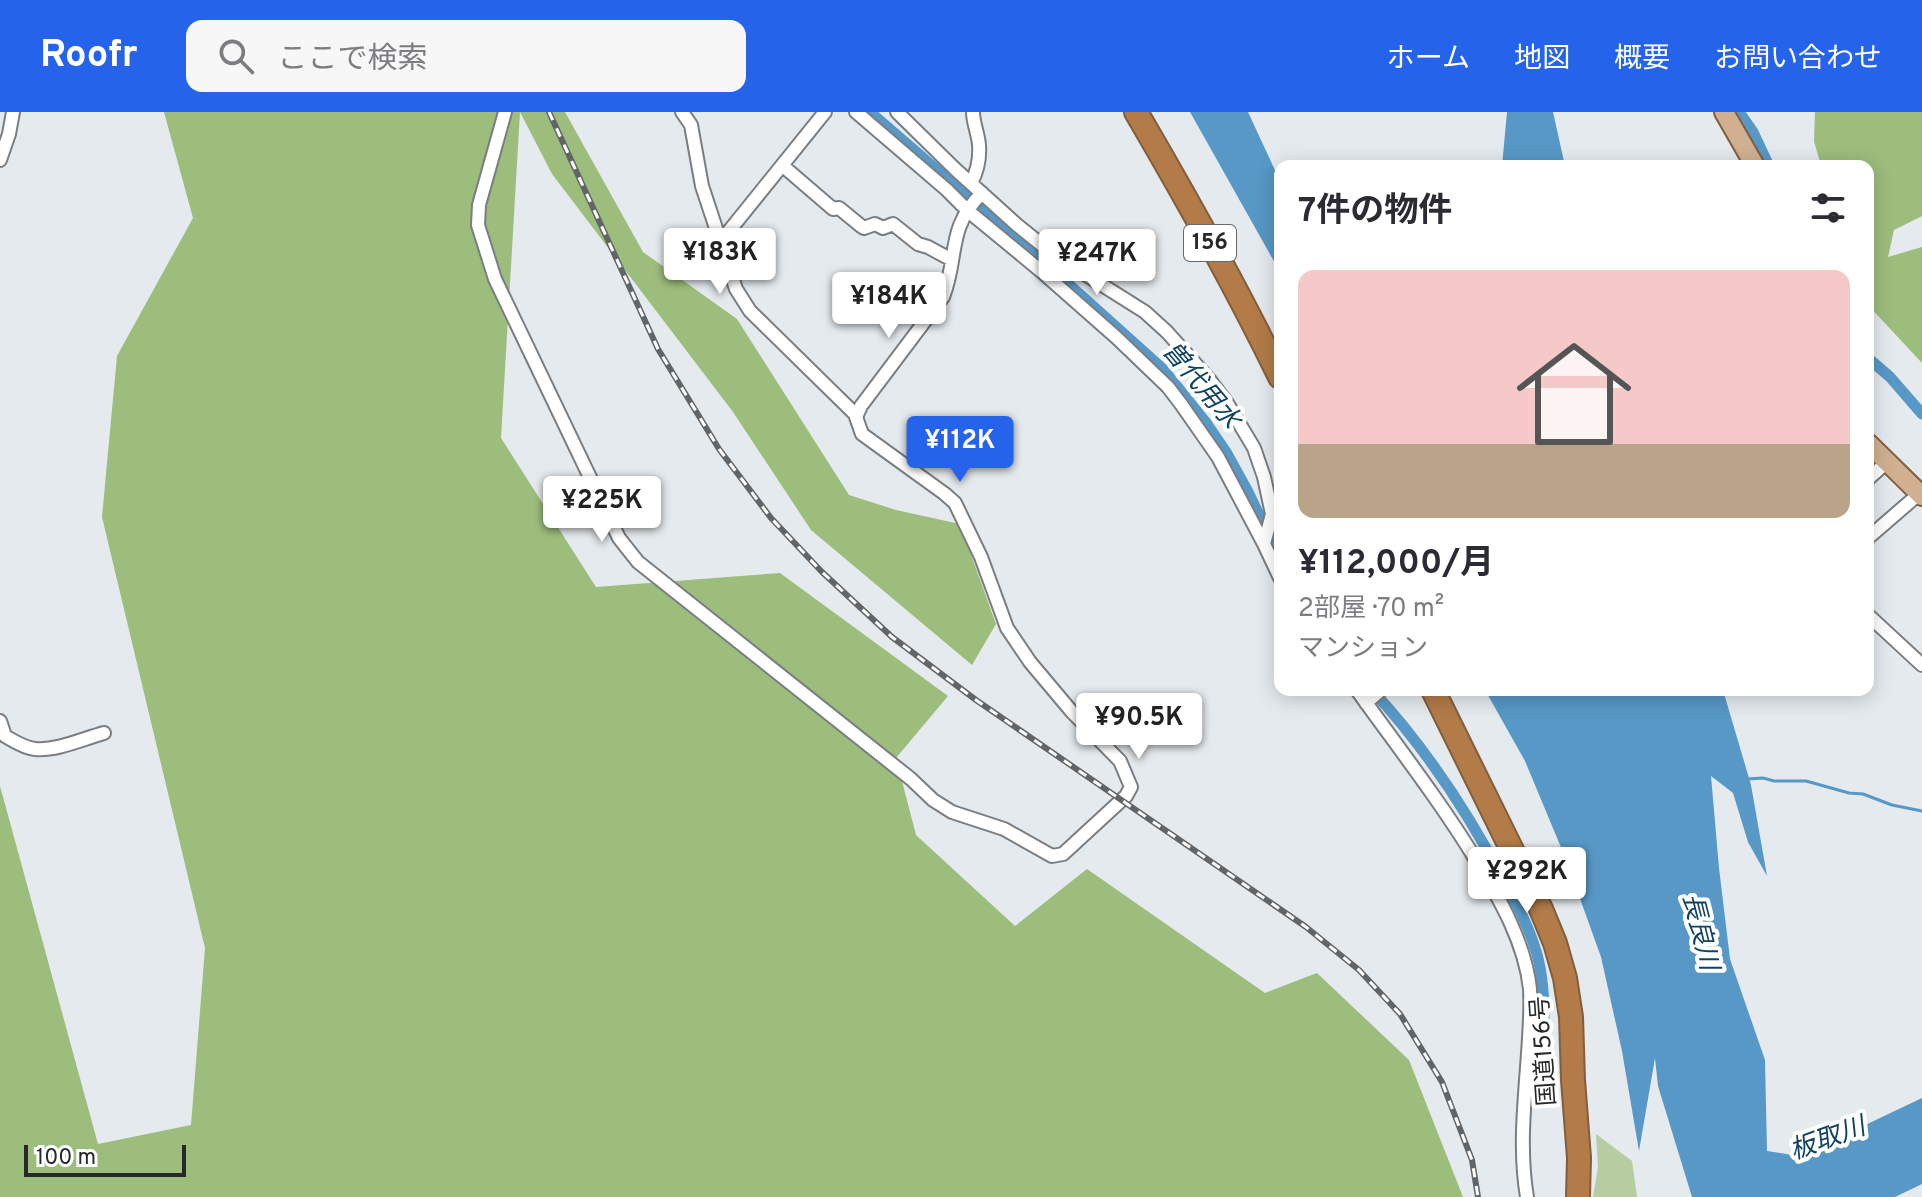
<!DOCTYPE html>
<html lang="ja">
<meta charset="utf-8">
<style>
:root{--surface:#fff;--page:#f7f7f7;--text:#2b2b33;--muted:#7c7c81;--accent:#2563eb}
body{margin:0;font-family:Overpass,"Noto Sans JP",sans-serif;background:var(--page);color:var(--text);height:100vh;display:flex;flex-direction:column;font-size:30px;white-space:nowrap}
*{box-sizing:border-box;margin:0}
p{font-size:26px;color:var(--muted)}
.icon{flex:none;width:44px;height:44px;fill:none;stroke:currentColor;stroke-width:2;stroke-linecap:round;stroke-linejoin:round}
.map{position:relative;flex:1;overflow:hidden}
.details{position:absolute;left:1274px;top:48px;width:600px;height:536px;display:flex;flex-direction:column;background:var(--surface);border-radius:16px;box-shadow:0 4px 20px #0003}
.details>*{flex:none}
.scale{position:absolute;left:24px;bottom:20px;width:162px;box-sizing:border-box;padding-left:8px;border:4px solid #262829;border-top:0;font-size:22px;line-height:28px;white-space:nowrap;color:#262829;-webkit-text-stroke:6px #fff;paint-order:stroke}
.price{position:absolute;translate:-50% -68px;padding:0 18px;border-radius:8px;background:#fff;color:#222;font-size:26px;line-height:52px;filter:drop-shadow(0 2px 4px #0008)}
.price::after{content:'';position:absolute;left:50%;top:48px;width:24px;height:18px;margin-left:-12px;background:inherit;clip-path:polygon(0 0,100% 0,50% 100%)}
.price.selected{background:var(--accent);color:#fff}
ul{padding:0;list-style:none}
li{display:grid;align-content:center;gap:16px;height:424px;padding:0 24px}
li span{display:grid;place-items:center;height:248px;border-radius:16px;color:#555}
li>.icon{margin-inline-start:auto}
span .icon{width:144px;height:144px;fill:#fffc;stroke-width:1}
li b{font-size:34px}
h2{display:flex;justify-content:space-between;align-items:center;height:96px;padding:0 24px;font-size:34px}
header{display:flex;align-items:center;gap:48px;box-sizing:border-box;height:112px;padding:0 40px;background:var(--accent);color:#fff}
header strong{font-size:38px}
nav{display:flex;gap:44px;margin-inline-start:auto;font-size:28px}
.search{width:560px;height:72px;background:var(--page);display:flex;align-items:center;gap:20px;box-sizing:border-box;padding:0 28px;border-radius:16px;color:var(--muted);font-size:30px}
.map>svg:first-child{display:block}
.green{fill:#b6cca1}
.forest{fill:#9cbd7c}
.water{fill:#5798c6}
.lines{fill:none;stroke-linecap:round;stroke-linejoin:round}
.stream{stroke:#5798c6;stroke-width:3}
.canal{stroke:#5798c6;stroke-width:11}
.street-casing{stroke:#7a7e82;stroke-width:16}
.primary-casing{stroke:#815e3d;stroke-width:22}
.highway-casing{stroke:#815e3d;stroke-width:26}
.street{stroke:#fff;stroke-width:12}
.primary{stroke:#d1b091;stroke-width:18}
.highway{stroke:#b27b48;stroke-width:22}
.rail-casing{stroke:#626567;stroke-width:6}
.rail{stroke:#fff;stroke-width:3;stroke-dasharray:9;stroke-linecap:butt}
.labels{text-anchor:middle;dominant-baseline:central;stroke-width:8;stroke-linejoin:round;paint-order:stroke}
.shield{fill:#fff;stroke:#676869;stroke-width:2}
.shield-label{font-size:22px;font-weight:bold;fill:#262829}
.street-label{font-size:24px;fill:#262829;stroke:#fff}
.water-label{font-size:26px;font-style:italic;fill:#104363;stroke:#fff}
</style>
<header>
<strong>Roofr</strong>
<div class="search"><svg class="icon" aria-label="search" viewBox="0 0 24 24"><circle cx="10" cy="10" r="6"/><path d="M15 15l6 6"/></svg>ここで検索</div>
<nav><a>ホーム</a><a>地図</a><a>概要</a><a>お問い合わせ</a></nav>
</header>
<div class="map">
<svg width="1922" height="1085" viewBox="0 0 1922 1085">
<rect width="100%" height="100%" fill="#e5eaee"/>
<!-- green -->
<path class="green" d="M 1596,1022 L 1632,1049 L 1637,1085 L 1593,1085 L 1598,1055 Z"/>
<!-- forest -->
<path class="forest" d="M 164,0 L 565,0 L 643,140 L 737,207 L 849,383 L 896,398 L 960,412 L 996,512 L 972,553 L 811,418 L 733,300 L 552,62 L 520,0 L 501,326 L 596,475 L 780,461 L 948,584 L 896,646 L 916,723 L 1015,814 L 1087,757 L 1265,881 L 1317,861 L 1409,948 L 1463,1085 L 0,1085 L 0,674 L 98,1032 L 191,1013 L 205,836 L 102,405 L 117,244 L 193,106 Z
M 1815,0 L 1922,0 L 1922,104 L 1894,118 L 1888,145 L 1922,135 L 1922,251 L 1868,193 L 1868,54 L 1821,54 L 1814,29 Z"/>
<!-- water -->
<path class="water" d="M 1190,0 L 1248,0 L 1280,69 L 1280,160 Z
M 1507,0 L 1553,0 L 1565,54 L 1502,54 Z
M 1485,578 L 1723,578 L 1751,673 L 1767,764 L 1748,730 L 1733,681 L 1711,664 L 1719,756 L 1730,847 L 1765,948 L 1767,1039 L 1800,1044 L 1922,986 L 1922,1072 L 1895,1085 L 1692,1085 L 1658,974 L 1655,946 L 1639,1039 L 1622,939 L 1601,845 L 1565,745 L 1525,649 Z"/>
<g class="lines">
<!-- stream -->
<path class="stream" d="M 1747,667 L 1763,666 L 1774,669 L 1806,669 L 1849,681 L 1863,682 L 1892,693 L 1922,699"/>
<!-- canal -->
<path class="canal" d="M 870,0 L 1055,160 L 1163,257 L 1207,312 L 1226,340 L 1247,378 L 1280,446
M 1739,0 L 1753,20 L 1769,54
M 1868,246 L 1890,265 L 1922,302
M 1372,578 C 1425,635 1469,702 1505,771 C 1516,791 1527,811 1534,833 C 1542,855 1544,883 1544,906"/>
<defs>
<path id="street" d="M 505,0 L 479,93 L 478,113 L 495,167 L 619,426 L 638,450 L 911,667 L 933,688 L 952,700 L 1004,717 L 1052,744 L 1063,742 L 1126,684 L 1131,675 L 1120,649 L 1072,600 L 1030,550 L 1007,516 L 981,445 L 955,391 L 945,382 L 862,322 L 856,305 L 861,294 L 943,185 C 959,144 946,117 982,81
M 682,0 L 691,13 L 702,74 L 736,177 L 750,199 L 857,304
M 856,0 L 947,78 L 967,98 L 1041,159 L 1117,226 L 1168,275 L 1181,292 L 1218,345 L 1264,432
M 897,0 L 955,57 L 1017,113 L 1053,142 L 1145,200 L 1167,220 L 1209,267 L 1227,291 L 1254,336 L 1264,365 L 1272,402 L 1264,432 L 1280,466
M 0,48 L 9,22 L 13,0
M 783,54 L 833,97 L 839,96 L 861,114 L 864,116 L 875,112 L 883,116 L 893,112 L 918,132 L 928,135 L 952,148
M 971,71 C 977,60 980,46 979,33 C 978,21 973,11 973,0
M 721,129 L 825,0
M 1868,367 L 1887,350
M 1868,426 L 1920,381
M 1868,503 L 1922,553
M 1357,578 C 1397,634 1440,689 1476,748 C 1500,787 1525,831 1530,877 C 1531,893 1530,910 1529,926 C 1526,980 1518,1032 1527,1085
M 1366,591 L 1381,578
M 0,609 L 5,624 C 14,629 24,636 35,637 C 57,639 82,627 104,621"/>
<path id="primary" d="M 1724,0 L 1755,54
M 1868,331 L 1922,384"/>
<path id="highway" d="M 1136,0 C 1187,87 1236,175 1280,265
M 1433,578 L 1541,797 L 1555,831 L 1565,866 L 1571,905 L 1573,968 L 1579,1046 L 1578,1085"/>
</defs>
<!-- street casing -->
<use href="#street" class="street-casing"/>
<!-- primary casing -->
<use href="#primary" class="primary-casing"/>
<!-- highway casing -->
<use href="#highway" class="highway-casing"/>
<!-- street -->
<use href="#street" class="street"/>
<!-- primary -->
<use href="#primary" class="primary"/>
<!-- highway -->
<use href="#highway" class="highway"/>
<defs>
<path id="rail" d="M 549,0 L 658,237 L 719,337 L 771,406 L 822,460 L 892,525 L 976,588 L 1306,815 L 1359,858 L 1400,902 L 1442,970 L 1472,1048 L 1478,1085"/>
</defs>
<!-- rail casing -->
<use href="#rail" class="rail-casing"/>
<!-- rail -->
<use href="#rail" class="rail"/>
</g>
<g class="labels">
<!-- shield labels -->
<rect class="shield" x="1184" y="113" width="52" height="36" rx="6"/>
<g class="shield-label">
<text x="1210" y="131">156</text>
</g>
<!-- street labels -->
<g class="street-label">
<text transform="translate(1545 939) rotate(-94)">国道156号</text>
</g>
<!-- water labels -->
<g class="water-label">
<text transform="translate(1200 274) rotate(50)">曽代用水</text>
<text transform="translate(1699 820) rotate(76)">長良川</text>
<text transform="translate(1828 1028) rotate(-20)">板取川</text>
</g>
</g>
</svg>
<div class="scale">100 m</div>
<b class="price" style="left:720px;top:184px">¥183K</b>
<b class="price" style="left:1097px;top:185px">¥247K</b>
<b class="price" style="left:889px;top:228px">¥184K</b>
<b class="price selected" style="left:960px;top:372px">¥112K</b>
<b class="price" style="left:602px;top:432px">¥225K</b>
<b class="price" style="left:1139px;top:649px">¥90.5K</b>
<b class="price" style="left:1527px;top:803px">¥292K</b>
<section class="details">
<h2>7件の物件<svg class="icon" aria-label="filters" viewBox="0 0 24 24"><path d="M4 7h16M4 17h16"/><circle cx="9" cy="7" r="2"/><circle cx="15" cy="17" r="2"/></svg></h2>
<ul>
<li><span style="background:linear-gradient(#f6c9c9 70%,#b9a48a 0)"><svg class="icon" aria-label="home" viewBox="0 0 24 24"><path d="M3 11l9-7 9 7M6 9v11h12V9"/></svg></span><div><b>¥112,000/月</b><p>2部屋 · 70 m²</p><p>マンション</p></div></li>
</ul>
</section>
</div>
